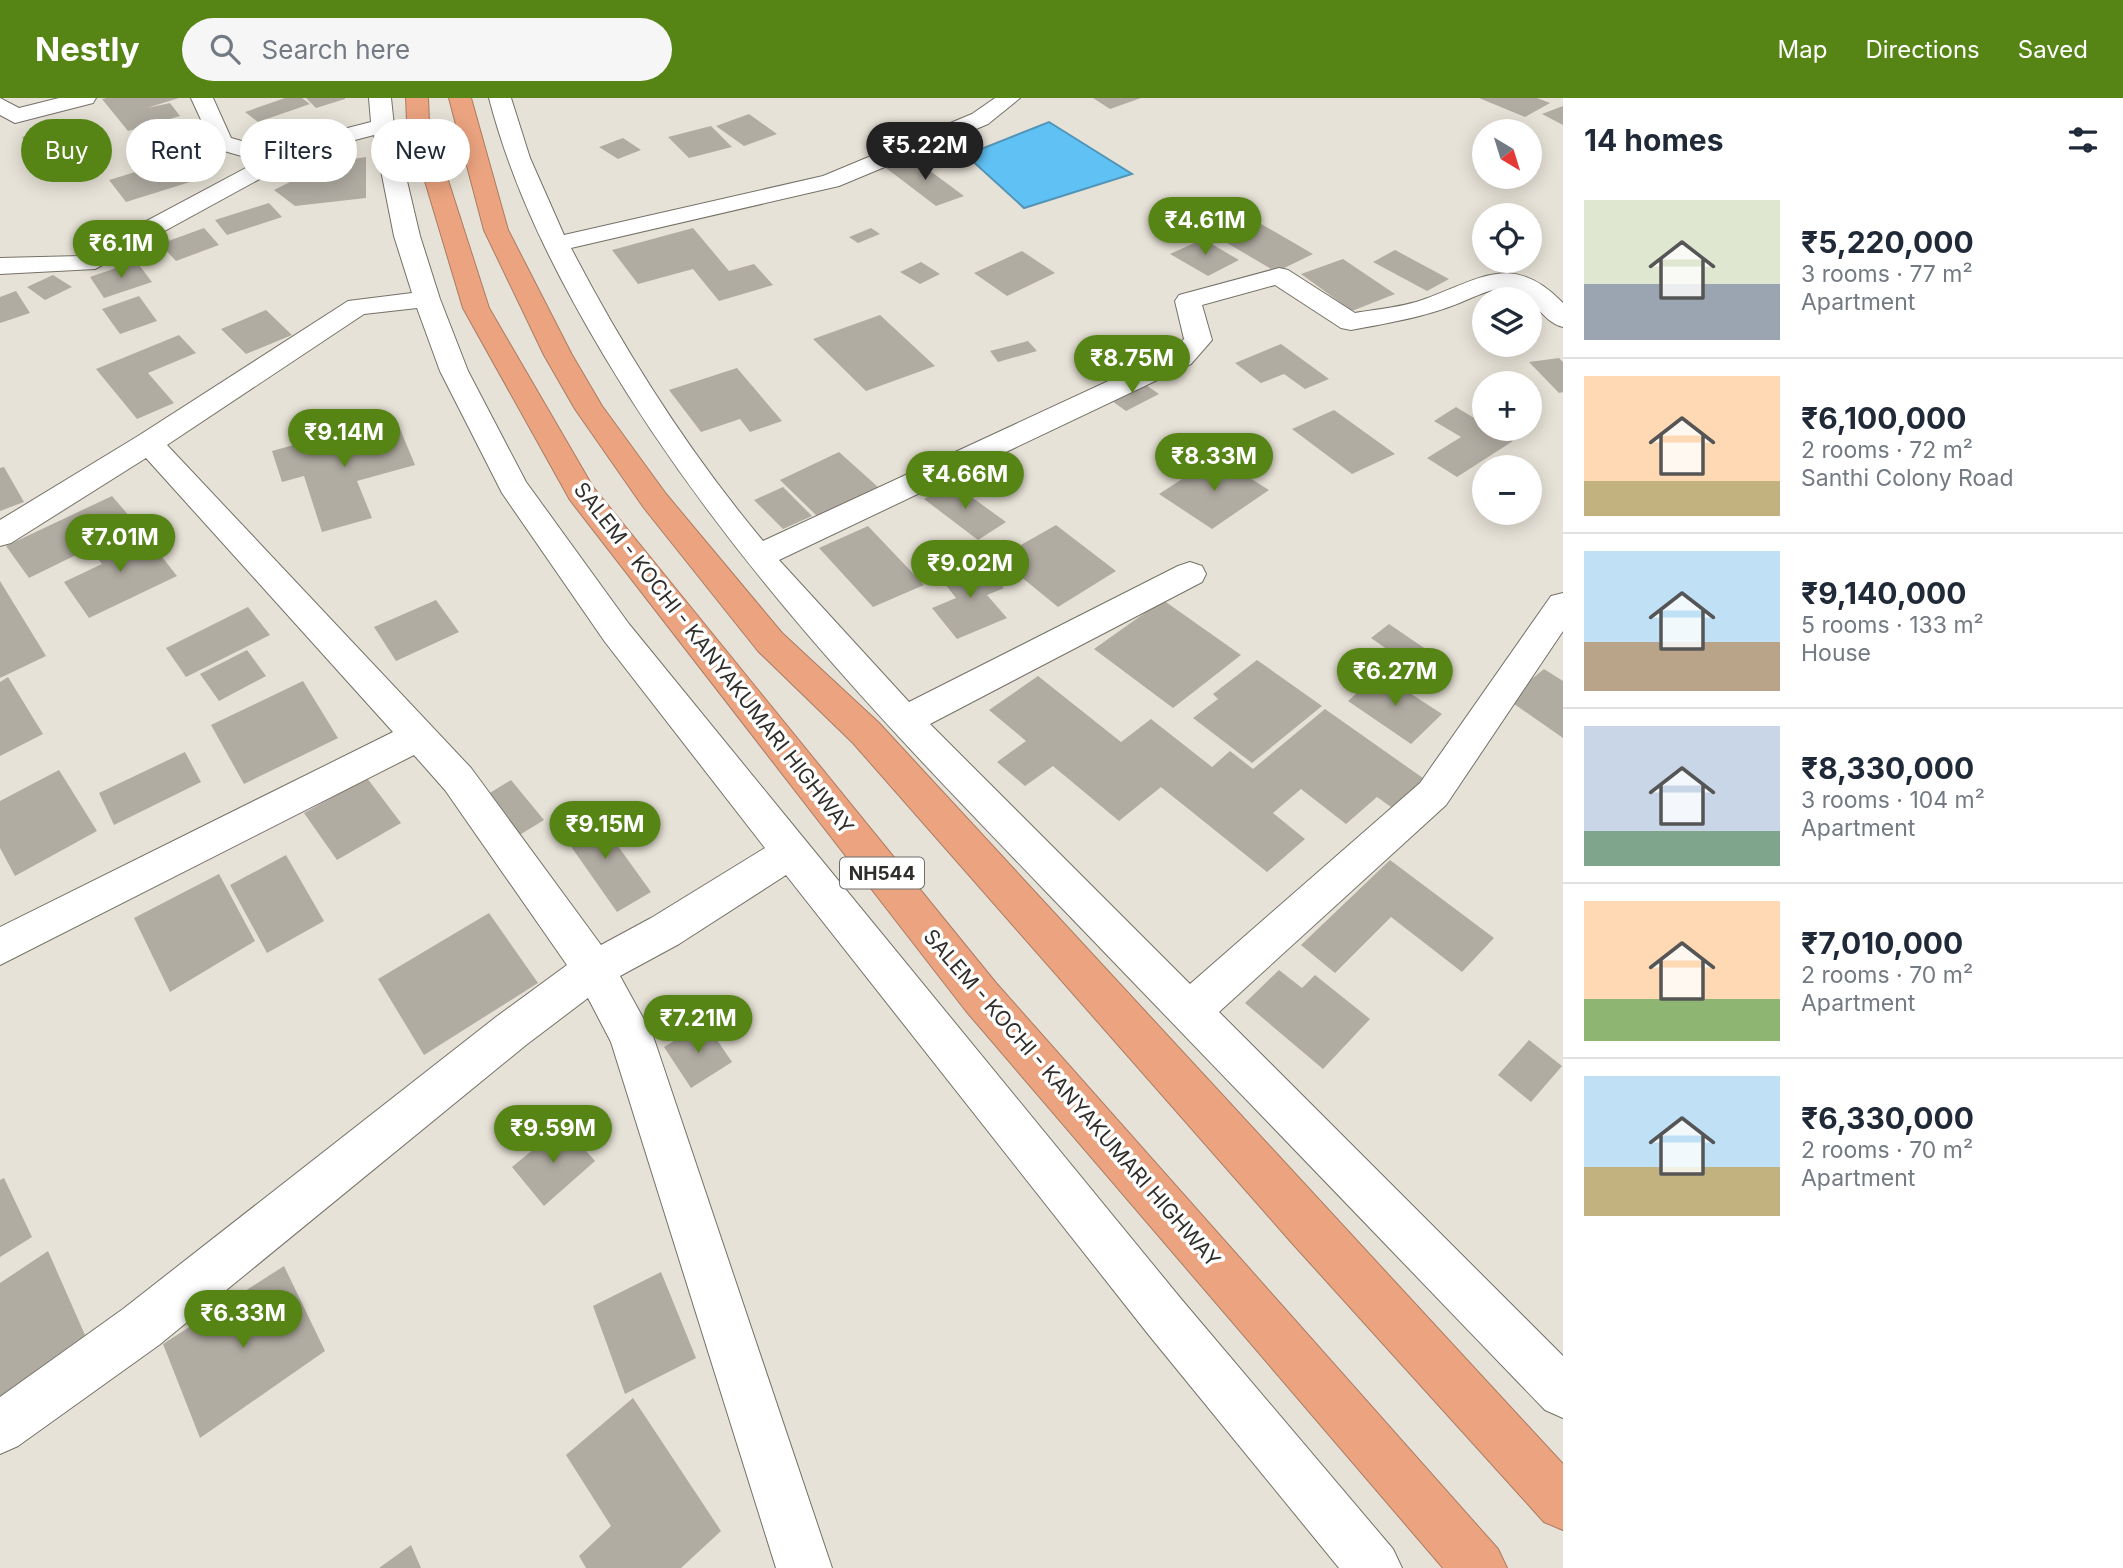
<!DOCTYPE html>
<meta charset="utf-8">
<style>
:root{--surface:#fff;--page:#f6f6f7;--text:#1f2937;--muted:#747a83;--line:#e0e1e3;--accent:#568516}
body{margin:0;font-family:Inter,sans-serif;background:var(--page);color:var(--text);height:100vh;display:flex;flex-direction:column;font-size:26px;white-space:nowrap}
*{box-sizing:border-box;margin:0}
p{font-size:23px;color:var(--muted)}
.icon{flex:none;width:38px;height:38px;fill:none;stroke:currentColor;stroke-width:2;stroke-linecap:round;stroke-linejoin:round}
.map{position:relative;flex:1;overflow:hidden}
.side{display:flex;flex-direction:column;background:var(--surface);width:560px}
.side>*{flex:none}
.hud{position:absolute;left:21px;top:21px;width:665px;height:63px;display:flex;gap:14px}
.needle{width:46px;rotate:142deg}
.tools{position:absolute;left:1472px;top:21px;display:grid;gap:14px}
.tools a{display:grid;place-items:center;width:70px;height:70px;border-radius:50%;background:var(--surface);box-shadow:0 4px 18px #0003;font-size:35px}
.price{position:absolute;translate:-50% -60px;padding:0 16px;border-radius:24px;background:var(--accent);color:#fff;font-size:23px;line-height:46px;filter:drop-shadow(0 2px 4px #0008)}
.price::after{content:'';position:absolute;left:50%;top:42px;width:21px;height:16px;margin-left:-10px;background:inherit;clip-path:polygon(0 0,100% 0,50% 100%)}
.price.on{background:#222;color:#fff}
ul{padding:0;list-style:none}
li{display:flex;align-items:center;gap:21px;height:175px;padding:0 21px}
li+li{border-top:2px solid var(--line)}
li span{display:grid;place-items:center;flex:none;width:196px;height:140px;border-radius:0px;color:#555}
li>.icon{margin-inline-start:auto}
span .icon{width:84px;height:84px;fill:#fffc;stroke-width:1}
li b{font-size:30px}
h2{display:flex;justify-content:space-between;align-items:center;height:84px;padding:0 21px;font-size:30px}
.chip{padding:0 24px;border-radius:32px;background:var(--surface);box-shadow:0 4px 18px #0003;font-size:24px;line-height:63px}
.chip.on{background:var(--accent);color:#fff}
header{display:flex;align-items:center;gap:42px;box-sizing:border-box;height:98px;padding:0 35px;background:var(--accent);color:#fff}
header strong{font-size:33px}
nav{display:flex;gap:38px;margin-inline-start:auto;font-size:24px}
.search{width:490px;height:63px;background:var(--page);display:flex;align-items:center;gap:18px;box-sizing:border-box;padding:0 24px;border-radius:38px;color:var(--muted);font-size:26px}
main{display:flex;flex:1;min-height:0}
.map>svg:first-child{display:block}
.water{fill:#60c1f4;stroke:#5295b7;stroke-width:2}
.building{fill:#b1aca2}
.lines{fill:none;stroke-linecap:round;stroke-linejoin:round}
.minor-casing{stroke:#757167;stroke-width:2}
.highway-casing{stroke:#aa7b62;stroke-width:2}
.minor{fill:#fff;fill-rule:evenodd}
.highway{fill:#eca480;fill-rule:evenodd}
.labels{text-anchor:middle;dominant-baseline:central;stroke-width:7;stroke-linejoin:round;paint-order:stroke}
.shield{fill:#fff;stroke:#6e6d6a;stroke-width:2}
.shield-label{font-size:19px;font-weight:bold;fill:#302e2a}
.street-label{font-size:21px;fill:#302e2a;stroke:#fff}
</style>
<header>
<strong>Nestly</strong>
<div class="search"><svg class="icon" aria-label="search" viewBox="0 0 24 24"><circle cx="10" cy="10" r="6"/><path d="M15 15l6 6"/></svg>Search here</div>
<nav><a>Map</a><a>Directions</a><a>Saved</a></nav>
</header>
<main>
<div class="map">
<svg width="1563" height="1470" viewBox="0 0 1563 1470">
<rect width="100%" height="100%" fill="#e7e2d7"/>
<!-- water -->
<path class="water" d="M 1049,24 L 1132,76 L 1024,110 L 966,57 Z"/>
<!-- building -->
<path class="building" d="M 107,0 L 179,0 L 147,10 L 170,5 L 180,18 L 128,33 L 102,1 Z
M 285,0 L 302,0 L 310,6 L 258,24 L 245,14 Z
M 306,0 L 345,0 L 345,1 L 316,10 Z
M 1093,0 L 1141,0 L 1110,11 Z
M 1479,0 L 1537,0 L 1550,5 L 1525,19 Z
M 1563,8 L 1563,27 L 1542,16 Z
M 749,16 L 777,36 L 744,48 L 716,28 Z
M 65,27 L 79,48 L 35,60 L 22,39 Z
M 711,28 L 732,49 L 689,60 L 668,39 Z
M 623,40 L 641,52 L 618,61 L 599,49 Z
M 188,58 L 206,79 L 126,104 L 109,82 Z
M 366,59 L 366,100 L 295,108 L 274,92 L 328,65 Z
M 914,61 L 964,98 L 936,108 L 886,70 Z
M 269,105 L 282,119 L 227,137 L 215,122 Z
M 1244,116 L 1313,156 L 1276,174 L 1207,133 Z
M 204,130 L 219,147 L 176,163 L 160,146 Z
M 693,130 L 729,173 L 754,166 L 773,187 L 719,203 L 693,171 L 638,186 L 612,152 Z
M 871,130 L 880,136 L 858,145 L 849,139 Z
M 1203,141 L 1239,162 L 1208,178 L 1170,156 Z
M 1395,152 L 1449,181 L 1427,193 L 1373,164 Z
M 1022,153 L 1055,175 L 1007,198 L 974,175 Z
M 1343,161 L 1395,196 L 1352,213 L 1301,176 Z
M 136,163 L 152,184 L 104,200 L 90,179 Z
M 921,164 L 940,176 L 920,186 L 900,174 Z
M 53,177 L 72,189 L 45,202 L 27,189 Z
M 16,193 L 30,215 L 0,225 L 0,199 Z
M 139,198 L 157,223 L 120,236 L 102,211 Z
M 266,212 L 292,237 L 246,256 L 221,231 Z
M 880,217 L 935,268 L 866,293 L 813,241 Z
M 179,237 L 196,255 L 148,275 L 174,305 L 137,321 L 96,271 Z
M 1028,243 L 1037,253 L 998,264 L 990,253 Z
M 1281,246 L 1329,281 L 1305,291 L 1284,276 L 1261,285 L 1235,265 Z
M 1559,260 L 1563,264 L 1563,294 L 1559,295 L 1529,264 Z
M 737,270 L 782,323 L 750,334 L 740,321 L 701,334 L 669,292 Z
M 1137,281 L 1159,296 L 1126,313 L 1105,298 Z
M 1456,309 L 1484,326 L 1484,331 L 1492,331 L 1513,343 L 1457,379 L 1427,360 L 1461,339 L 1434,323 Z
M 1334,312 L 1395,356 L 1352,376 L 1292,331 Z
M 395,319 L 415,367 L 357,383 L 372,420 L 322,434 L 304,378 L 282,384 L 272,353 Z
M 839,354 L 878,389 L 818,419 L 780,382 Z
M 1216,359 L 1269,392 L 1212,431 L 1159,396 Z
M 4,369 L 24,404 L 0,413 L 0,370 Z
M 952,385 L 1006,424 L 978,442 L 924,401 Z
M 783,389 L 812,418 L 783,431 L 754,402 Z
M 112,398 L 137,427 L 29,480 L 6,448 Z
M 1056,427 L 1116,473 L 1058,509 L 998,460 Z
M 868,428 L 924,487 L 873,509 L 819,450 Z
M 141,432 L 177,478 L 89,520 L 64,484 L 102,466 L 93,454 Z
M 980,463 L 1004,490 L 987,497 L 1007,520 L 957,541 L 932,510 L 956,500 L 939,478 Z
M 0,483 L 46,558 L 0,580 Z
M 436,502 L 459,534 L 396,563 L 374,529 Z
M 1163,502 L 1241,557 L 1173,610 L 1094,551 Z
M 248,509 L 270,537 L 186,579 L 166,550 Z
M 1389,526 L 1433,556 L 1414,570 L 1371,540 Z
M 247,552 L 266,578 L 219,603 L 200,576 Z
M 1257,562 L 1322,608 L 1252,665 L 1193,620 L 1218,601 L 1213,596 Z
M 1544,571 L 1563,583 L 1563,640 L 1507,601 Z
M 1379,575 L 1442,616 L 1411,646 L 1348,603 Z
M 1038,578 L 1121,644 L 1151,621 L 1212,669 L 1230,653 L 1253,671 L 1325,611 L 1430,685 L 1398,714 L 1377,699 L 1346,726 L 1301,691 L 1273,715 L 1305,741 L 1267,774 L 1161,689 L 1119,723 L 1053,668 L 1025,688 L 997,664 L 1026,643 L 989,612 Z
M 8,579 L 43,636 L 0,658 L 0,584 Z
M 303,583 L 338,640 L 244,686 L 211,627 Z
M 185,654 L 201,684 L 114,727 L 99,695 Z
M 59,672 L 97,733 L 15,778 L 0,750 L 0,703 Z
M 367,680 L 401,725 L 337,762 L 304,715 Z
M 511,682 L 544,722 L 518,738 L 485,698 Z
M 592,712 L 651,794 L 617,814 L 558,730 Z
M 286,757 L 324,823 L 267,855 L 230,787 Z
M 1390,762 L 1494,840 L 1462,874 L 1391,819 L 1335,875 L 1301,847 Z
M 219,776 L 255,843 L 170,894 L 134,820 Z
M 489,815 L 538,885 L 424,957 L 378,881 Z
M 1279,872 L 1302,890 L 1315,877 L 1370,921 L 1323,971 L 1245,905 Z
M 705,924 L 732,964 L 691,990 L 664,949 Z
M 1529,942 L 1562,968 L 1531,1004 L 1498,977 Z
M 563,1027 L 595,1063 L 544,1108 L 512,1069 Z
M 4,1080 L 32,1139 L 0,1159 L 0,1082 Z
M 48,1153 L 85,1237 L 0,1298 L 0,1185 Z
M 284,1168 L 325,1253 L 200,1340 L 163,1246 Z
M 661,1174 L 696,1260 L 625,1296 L 593,1208 Z
M 633,1300 L 721,1433 L 681,1470 L 586,1470 L 579,1458 L 611,1428 L 566,1357 Z
M 411,1447 L 421,1470 L 379,1470 Z"/>
<g class="lines">
<defs>
<path id="minor" d="M 0,0 L 19,10 L 59,0 L 96,0 L 93,5 L 15,25 L 0,17 Z
M 191,0 L 213,0 L 231,40 L 278,53 L 316,38 L 371,24 L 369,0 L 391,0 L 394,28 L 420,138 L 440,201 L 468,273 L 526,384 L 629,526 L 797,732 L 1182,1202 L 1393,1451 L 1402,1470 L 1339,1470 L 1148,1236 L 786,777 L 679,846 L 620,878 L 653,938 L 832,1470 L 776,1470 L 611,944 L 588,900 L 526,947 L 159,1247 L 18,1348 L 0,1356 L 0,1299 L 123,1211 L 496,919 L 567,867 L 445,692 L 414,657 L 0,867 L 0,829 L 393,634 L 146,360 L 11,445 L 0,448 L 0,422 L 138,338 L 348,203 L 412,195 L 394,138 L 374,37 L 332,48 L 287,66 L 95,171 L 0,176 L 0,160 L 81,158 L 259,63 L 214,50 ZM 417,210 L 440,273 L 502,395 L 605,544 L 765,750 L 651,820 L 601,847 L 471,670 L 167,347 L 364,216 Z
M 489,0 L 511,0 L 530,60 L 564,137 L 823,78 L 972,16 L 995,0 L 1020,0 L 988,26 L 839,88 L 571,150 C 625,254 688,353 763,443 L 1171,254 L 1184,241 L 1175,203 L 1179,197 L 1279,170 L 1288,172 L 1355,215 C 1378,211 1404,209 1425,201 C 1480,181 1513,153 1563,205 L 1563,229 C 1542,224 1533,198 1513,192 C 1499,187 1484,195 1471,200 C 1432,218 1393,224 1351,232 L 1341,230 L 1275,187 L 1202,207 L 1212,242 L 1191,266 L 779,462 L 909,604 L 1178,468 L 1190,464 L 1202,468 L 1206,476 L 1202,484 L 930,626 L 1190,886 L 1420,685 L 1551,498 L 1563,495 L 1563,533 L 1446,707 L 1219,914 L 1563,1258 L 1563,1320 L 1545,1312 C 1391,1152 1237,992 1083,832 C 908,650 733,475 603,256 C 555,175 513,92 489,0 Z"/>
<path id="highway" d="M 406,0 L 428,0 L 429,23 L 489,210 L 593,389 L 996,885 L 1498,1451 L 1507,1470 L 1443,1470 L 966,913 L 570,402 L 463,210 L 407,23 Z
M 449,0 L 471,0 L 508,132 L 572,257 L 602,308 L 666,396 L 782,535 L 879,625 L 1563,1366 L 1563,1432 L 1544,1424 L 1292,1145 L 853,645 L 758,553 L 644,410 L 575,311 L 544,257 L 484,132 Z"/>
</defs>
<!-- minor casing -->
<use href="#minor" class="minor-casing"/>
<!-- highway casing -->
<use href="#highway" class="highway-casing"/>
<!-- minor -->
<use href="#minor" class="minor"/>
<!-- highway -->
<use href="#highway" class="highway"/>
</g>
<g class="labels">
<!-- shield labels -->
<rect class="shield" x="840" y="759.5" width="84" height="31" rx="5"/>
<g class="shield-label">
<text x="882" y="775">NH544</text>
</g>
<!-- street labels -->
<g class="street-label">
<text transform="translate(714 560) rotate(52)">SALEM - KOCHI - KANYAKUMARI HIGHWAY</text>
<text transform="translate(1072 1000) rotate(49)">SALEM - KOCHI - KANYAKUMARI HIGHWAY</text>
</g>
</g>
</svg>
<div class="tools">
<a><svg class="needle" viewBox="-14 -14 28 28"><path d="M0-13l5 13h-10z" fill="#e53935"/><path d="M0 13l5-13h-10z" fill="#747a83"/></svg></a>
<a><svg class="icon" aria-label="locate" viewBox="0 0 24 24"><circle cx="12" cy="12" r="6"/><path d="M12 2v4M12 18v4M2 12h4M18 12h4"/></svg></a>
<a><svg class="icon" aria-label="layers" viewBox="0 0 24 24"><path d="M12 4l9 5-9 5-9-5zM3 14l9 5 9-5"/></svg></a>
<a>+</a>
<a>−</a>
</div>
<b class="price on" style="left:925px;top:84px">₹5.22M</b>
<b class="price" style="left:1205px;top:159px">₹4.61M</b>
<b class="price" style="left:121px;top:182px">₹6.1M</b>
<b class="price" style="left:1132px;top:297px">₹8.75M</b>
<b class="price" style="left:344px;top:371px">₹9.14M</b>
<b class="price" style="left:1214px;top:395px">₹8.33M</b>
<b class="price" style="left:965px;top:413px">₹4.66M</b>
<b class="price" style="left:120px;top:476px">₹7.01M</b>
<b class="price" style="left:970px;top:502px">₹9.02M</b>
<b class="price" style="left:1395px;top:610px">₹6.27M</b>
<b class="price" style="left:605px;top:763px">₹9.15M</b>
<b class="price" style="left:698px;top:957px">₹7.21M</b>
<b class="price" style="left:553px;top:1067px">₹9.59M</b>
<b class="price" style="left:243px;top:1252px">₹6.33M</b>
<div class="hud">
<a class="chip on">Buy</a>
<a class="chip">Rent</a>
<a class="chip">Filters</a>
<a class="chip">New</a>
</div>
</div>
<section class="side">
<h2>14 homes<svg class="icon" aria-label="filters" viewBox="0 0 24 24"><path d="M4 7h16M4 17h16"/><circle cx="9" cy="7" r="2"/><circle cx="15" cy="17" r="2"/></svg></h2>
<ul>
<li><span style="background:linear-gradient(#dfe7d0 60%,#9aa5b1 0)"><svg class="icon" aria-label="home" viewBox="0 0 24 24"><path d="M3 11l9-7 9 7M6 9v11h12V9"/></svg></span><div><b>₹5,220,000</b><p>3 rooms · 77 m²</p><p>Apartment</p></div></li>
<li><span style="background:linear-gradient(#ffd9b3 75%,#c2b280 0)"><svg class="icon" aria-label="home" viewBox="0 0 24 24"><path d="M3 11l9-7 9 7M6 9v11h12V9"/></svg></span><div><b>₹6,100,000</b><p>2 rooms · 72 m²</p><p>Santhi Colony Road</p></div></li>
<li><span style="background:linear-gradient(#bfe0f5 65%,#b9a48a 0)"><svg class="icon" aria-label="home" viewBox="0 0 24 24"><path d="M3 11l9-7 9 7M6 9v11h12V9"/></svg></span><div><b>₹9,140,000</b><p>5 rooms · 133 m²</p><p>House</p></div></li>
<li><span style="background:linear-gradient(#c9d6e8 75%,#7fa58c 0)"><svg class="icon" aria-label="home" viewBox="0 0 24 24"><path d="M3 11l9-7 9 7M6 9v11h12V9"/></svg></span><div><b>₹8,330,000</b><p>3 rooms · 104 m²</p><p>Apartment</p></div></li>
<li><span style="background:linear-gradient(#ffd9b3 70%,#8fb573 0)"><svg class="icon" aria-label="home" viewBox="0 0 24 24"><path d="M3 11l9-7 9 7M6 9v11h12V9"/></svg></span><div><b>₹7,010,000</b><p>2 rooms · 70 m²</p><p>Apartment</p></div></li>
<li><span style="background:linear-gradient(#bfe0f5 65%,#c2b280 0)"><svg class="icon" aria-label="home" viewBox="0 0 24 24"><path d="M3 11l9-7 9 7M6 9v11h12V9"/></svg></span><div><b>₹6,330,000</b><p>2 rooms · 70 m²</p><p>Apartment</p></div></li>
</ul>
</section>
</main>
